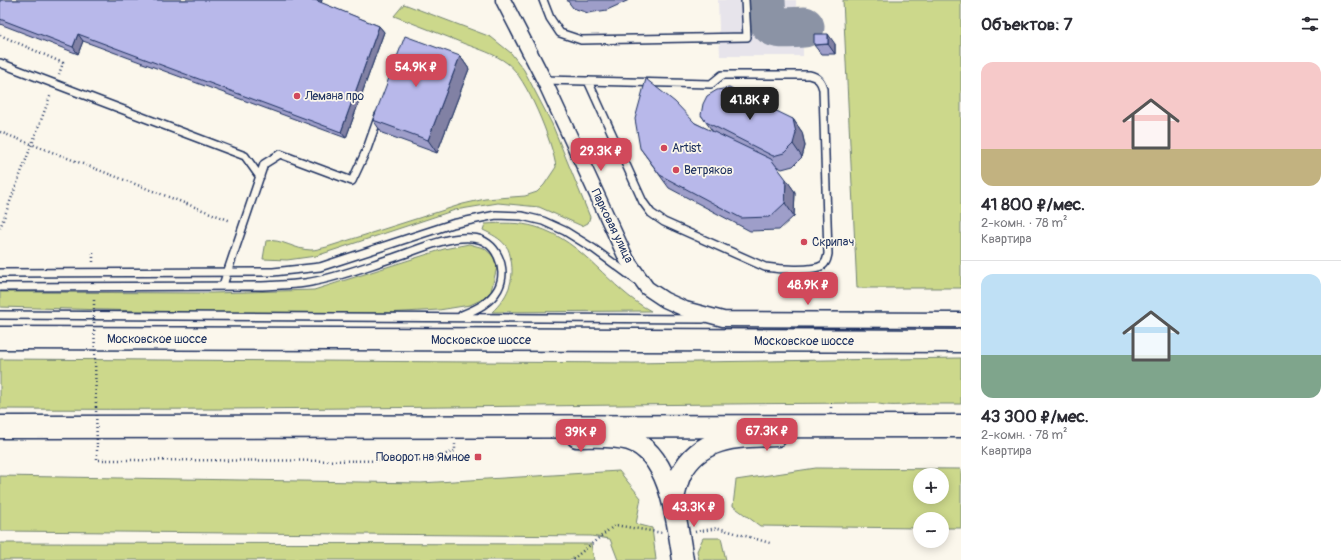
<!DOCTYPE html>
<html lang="ru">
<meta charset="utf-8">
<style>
:root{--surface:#fff;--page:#f2f2f3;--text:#2b2b33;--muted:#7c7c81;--line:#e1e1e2;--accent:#d1495b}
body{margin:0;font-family:Pangolin,sans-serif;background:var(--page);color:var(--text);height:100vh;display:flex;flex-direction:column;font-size:15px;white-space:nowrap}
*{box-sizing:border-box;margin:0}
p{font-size:13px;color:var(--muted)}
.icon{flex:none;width:22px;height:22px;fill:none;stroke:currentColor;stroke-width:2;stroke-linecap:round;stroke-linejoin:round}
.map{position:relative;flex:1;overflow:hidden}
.details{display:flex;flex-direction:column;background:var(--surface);width:380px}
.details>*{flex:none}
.fabs{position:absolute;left:913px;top:468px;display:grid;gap:8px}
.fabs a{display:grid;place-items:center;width:36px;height:36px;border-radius:50%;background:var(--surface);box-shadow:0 2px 10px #0003;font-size:20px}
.price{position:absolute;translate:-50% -34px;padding:0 9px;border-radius:8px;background:var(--accent);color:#fff;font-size:13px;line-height:26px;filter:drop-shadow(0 1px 2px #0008)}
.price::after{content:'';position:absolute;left:50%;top:24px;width:12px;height:9px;margin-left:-6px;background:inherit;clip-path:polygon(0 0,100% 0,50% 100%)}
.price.selected{background:#222;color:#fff}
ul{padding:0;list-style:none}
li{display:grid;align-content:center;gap:8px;height:212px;padding:0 20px}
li+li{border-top:1px solid var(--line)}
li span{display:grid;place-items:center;height:124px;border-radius:12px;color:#555}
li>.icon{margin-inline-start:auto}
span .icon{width:72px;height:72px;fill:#fffc;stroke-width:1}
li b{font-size:17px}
h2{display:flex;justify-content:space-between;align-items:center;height:48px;padding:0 20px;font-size:17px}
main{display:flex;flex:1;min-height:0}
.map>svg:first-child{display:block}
.built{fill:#e7e4eb}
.green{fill:#ccd88b;stroke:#748474;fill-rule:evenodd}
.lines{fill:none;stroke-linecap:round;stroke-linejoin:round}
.taxiway{stroke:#8b93a5;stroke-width:41}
.lane-casing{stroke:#1b2f5e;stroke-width:10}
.street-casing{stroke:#1b2f5e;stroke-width:17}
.secondary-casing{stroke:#1b2f5e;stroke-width:23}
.highway-casing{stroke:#1b2f5e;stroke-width:25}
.path{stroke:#1b2f5e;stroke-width:2.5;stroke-dasharray:1 3;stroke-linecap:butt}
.lane{stroke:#fbf7ec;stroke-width:7}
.street{stroke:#fbf7ec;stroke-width:14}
.secondary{stroke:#fbf7ec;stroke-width:20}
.highway{stroke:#fbf7ec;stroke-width:22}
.path-bridge{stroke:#1b2f5e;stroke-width:2.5;stroke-dasharray:1 3;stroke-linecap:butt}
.wall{fill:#9e9ec9;stroke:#1b2f5e}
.shaded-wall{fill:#8181a4;stroke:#1b2f5e}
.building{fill:#b8b8ea;stroke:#1b2f5e}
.poi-dot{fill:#d1495b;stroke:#fbf7ec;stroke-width:1.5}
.labels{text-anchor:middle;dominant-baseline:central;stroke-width:3.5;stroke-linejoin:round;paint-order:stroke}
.poi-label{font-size:12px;fill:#1b2f5e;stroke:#fbf7ec;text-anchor:start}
.street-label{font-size:12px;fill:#1b2f5e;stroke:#fbf7ec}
</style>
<main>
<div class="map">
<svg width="961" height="560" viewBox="0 0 961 560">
<rect width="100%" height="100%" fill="#fbf7ec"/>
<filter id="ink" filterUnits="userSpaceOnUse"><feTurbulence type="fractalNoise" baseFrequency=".025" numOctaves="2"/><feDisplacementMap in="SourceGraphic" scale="8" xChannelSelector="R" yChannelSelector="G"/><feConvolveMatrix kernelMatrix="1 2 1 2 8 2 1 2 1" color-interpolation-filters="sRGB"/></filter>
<g filter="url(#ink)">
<!-- built -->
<path class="built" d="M 718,0 L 796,0 L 797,44 L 803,44 L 803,56 L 720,56 Z"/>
<!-- green -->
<path class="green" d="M 843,0 L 961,0 L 961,288 L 857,288 Z
M 404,4 L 491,37 L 511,53 L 524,70 L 552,124 L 590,217 L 588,223 L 582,226 L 539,207 L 498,203 L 455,210 L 316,256 L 287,260 L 263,259 L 266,241 C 281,238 295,250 311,250 C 316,250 322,248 327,247 L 463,204 L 485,199 L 525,196 L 537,192 L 544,185 L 556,167 C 553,143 526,76 507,63 C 495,54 479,49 465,44 C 441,34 417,25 394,16 Z
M 485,224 C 501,223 520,222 536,227 C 584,241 609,289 651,311 L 492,312 C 507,298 515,281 511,260 C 510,255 509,249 506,246 C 500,238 491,234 483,230 Z
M 469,244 L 484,248 L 493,256 L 497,267 L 491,291 L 483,299 L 470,305 L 439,310 L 386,313 L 250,314 L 0,307 L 0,292 L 212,293 L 314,290 L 444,249 Z
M 961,358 L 961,404 C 946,404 931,404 916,404 C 901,405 889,407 875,403 C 583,404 292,411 0,409 L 0,359 L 633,363 Z
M 816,468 L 961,469 L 961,528 L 942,528 L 942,519 L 920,519 L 920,528 L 760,526 L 733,506 L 736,480 ZM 920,475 L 942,475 L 942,497 L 920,497 Z
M 619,471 L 641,498 L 636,524 L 652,528 L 656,560 L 618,560 L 610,539 L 591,536 L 0,531 L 0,476 L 421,483 Z
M 703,538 L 721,538 L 726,560 L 699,560 L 697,551 Z
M 0,543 L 591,544 L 594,560 L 0,560 Z"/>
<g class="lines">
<!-- taxiway -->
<path class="taxiway" d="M 765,0 C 766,33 776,28 804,27"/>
<defs>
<path id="lane" d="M 543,0 L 550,18 L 560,33 L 581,40 L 747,37 L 745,0
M 0,63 L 245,156 L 260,177
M 544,80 L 711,84 L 722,75 L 809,75 C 818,77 821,81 823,89 L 828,254 C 827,258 827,262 823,265 C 813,272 778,269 765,267 L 664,222 L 651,213 L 643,202 L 588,81
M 0,273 L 273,272 L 320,267 L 452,224 L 496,215 L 522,216 L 543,221 L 565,231 L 594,249 L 636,280
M 223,285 L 264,164 L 280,154 L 352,181 L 367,149 L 379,115
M 0,287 L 262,286 C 276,285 291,285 305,283 C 334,279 364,267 393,258 C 418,250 445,236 472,238 C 496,239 509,269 498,289 C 490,303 477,309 462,315
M 0,315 L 703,319"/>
<path id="street" d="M 503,0 L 544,80 L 627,260 L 647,288 L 665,300 L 685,309 L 723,319 L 961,320"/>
<path id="secondary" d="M 577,437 C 594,437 612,435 629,440 C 671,453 677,524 683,560
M 673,501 C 676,492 677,482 681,474 C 700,436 739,437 777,436"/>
<path id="highway" d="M 0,338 L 961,341
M 0,427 L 961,426"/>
</defs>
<!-- lane casing -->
<use href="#lane" class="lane-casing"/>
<!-- street casing -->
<use href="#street" class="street-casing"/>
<!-- secondary casing -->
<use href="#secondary" class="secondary-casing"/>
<!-- highway casing -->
<use href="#highway" class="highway-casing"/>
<!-- path -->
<path class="path" d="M 0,35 L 63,63 L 59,74
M 0,132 L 231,221
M 0,228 L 51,94
M 93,253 L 93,263
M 95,358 L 96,407
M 831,408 L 831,401
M 97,446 L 97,460 L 427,461 L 455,451 L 455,444
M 695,532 L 718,528 L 770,543
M 573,559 L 615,525 L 663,533"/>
<!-- lane -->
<use href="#lane" class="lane"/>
<!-- street -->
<use href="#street" class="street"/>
<!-- secondary -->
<use href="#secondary" class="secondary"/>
<!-- highway -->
<use href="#highway" class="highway"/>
<!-- path-bridge -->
<path class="path-bridge" d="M 94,300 L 94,317
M 94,318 L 95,358
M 96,407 L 97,446"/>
</g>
<!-- wall -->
<path class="wall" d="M 0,0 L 322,0 L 321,3 L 379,26 L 384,32 L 346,138 L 83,41 L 78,54 L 0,24 Z
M 567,0 L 629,0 L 607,10 L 588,13 L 573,8 Z
M 835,44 L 835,54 L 821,54 L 814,45 Z
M 460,56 L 469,69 L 437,153 L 382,133 L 373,120 Z
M 701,115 L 793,119 L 802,132 L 805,146 L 802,157 L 793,166 L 782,169 L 776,166 L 795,192 L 794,216 L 779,230 L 750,231 L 669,188 L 640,148 L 695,123 L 713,132 Z"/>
<!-- shaded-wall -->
<path class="shaded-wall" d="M 315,0 L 322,0 L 320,7 Z
M 379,26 L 384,32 L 346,138 L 341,132 Z
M 78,34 L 83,41 L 78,54 L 73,47 Z
M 828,34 L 835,44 L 835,54 L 828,44 Z
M 460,56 L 469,69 L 437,153 L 428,140 Z
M 793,119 L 802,132 L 805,146 L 802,157 L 793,144 Z
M 786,179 L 795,192 L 794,216 L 785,203 Z"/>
<!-- building -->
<path class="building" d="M 0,0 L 315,0 L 379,26 L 341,132 L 78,34 L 73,47 L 0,19 Z
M 814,34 L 828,34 L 828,44 L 814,45 Z
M 405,36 L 460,56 L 428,140 L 373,120 Z
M 646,79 L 675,102 L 695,123 L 771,159 L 786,179 L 785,203 L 770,217 L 741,218 L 660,175 L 640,148 L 635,119 Z
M 729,88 L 793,119 L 796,133 L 793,144 L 784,153 L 773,156 L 706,122 L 701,115 L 703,104 L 707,96 L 717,90 Z"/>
</g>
<!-- markers -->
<g class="poi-dot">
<circle cx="297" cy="96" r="4"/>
<circle cx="664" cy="148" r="4"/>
<circle cx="676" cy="170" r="4"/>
<circle cx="804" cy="242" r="4"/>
<rect x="474" y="453" width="8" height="8" rx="2"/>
</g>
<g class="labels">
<!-- poi labels -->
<g class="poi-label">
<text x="305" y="96">Лемана про</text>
<text x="672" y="148">Artist</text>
<text x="684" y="170">Ветряков</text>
<text x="812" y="242">Скрипач</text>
<text x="470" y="457" text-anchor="end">Поворот на Ямное</text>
</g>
<!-- street labels -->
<g class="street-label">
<text transform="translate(612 226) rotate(64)">Парковая улица</text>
<text x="157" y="339">Московское шоссе</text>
<text x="481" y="340">Московское шоссе</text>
<text x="804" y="341">Московское шоссе</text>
</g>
</g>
</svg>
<div class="fabs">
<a>+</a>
<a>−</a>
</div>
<b class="price" style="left:416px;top:88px">54.9K ₽</b>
<b class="price selected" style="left:750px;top:121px">41.8K ₽</b>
<b class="price" style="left:601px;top:172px">29.3K ₽</b>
<b class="price" style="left:808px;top:306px">48.9K ₽</b>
<b class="price" style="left:767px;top:452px">67.3K ₽</b>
<b class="price" style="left:581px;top:453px">39K ₽</b>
<b class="price" style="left:694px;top:528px">43.3K ₽</b>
</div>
<section class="details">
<h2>Объектов: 7<svg class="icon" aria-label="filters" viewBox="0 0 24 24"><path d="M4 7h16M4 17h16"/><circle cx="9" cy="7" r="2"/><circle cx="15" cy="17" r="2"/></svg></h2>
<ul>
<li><span style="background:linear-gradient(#f6c9c9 70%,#c2b280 0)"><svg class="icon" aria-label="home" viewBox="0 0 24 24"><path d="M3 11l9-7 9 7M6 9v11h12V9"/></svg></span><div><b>41 800 ₽/мес.</b><p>2-комн. · 78 m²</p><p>Квартира</p></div></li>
<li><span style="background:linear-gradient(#bfe0f5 65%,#7fa58c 0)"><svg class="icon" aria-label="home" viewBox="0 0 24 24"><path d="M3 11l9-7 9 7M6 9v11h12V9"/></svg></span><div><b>43 300 ₽/мес.</b><p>2-комн. · 78 m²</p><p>Квартира</p></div></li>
</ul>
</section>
</main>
